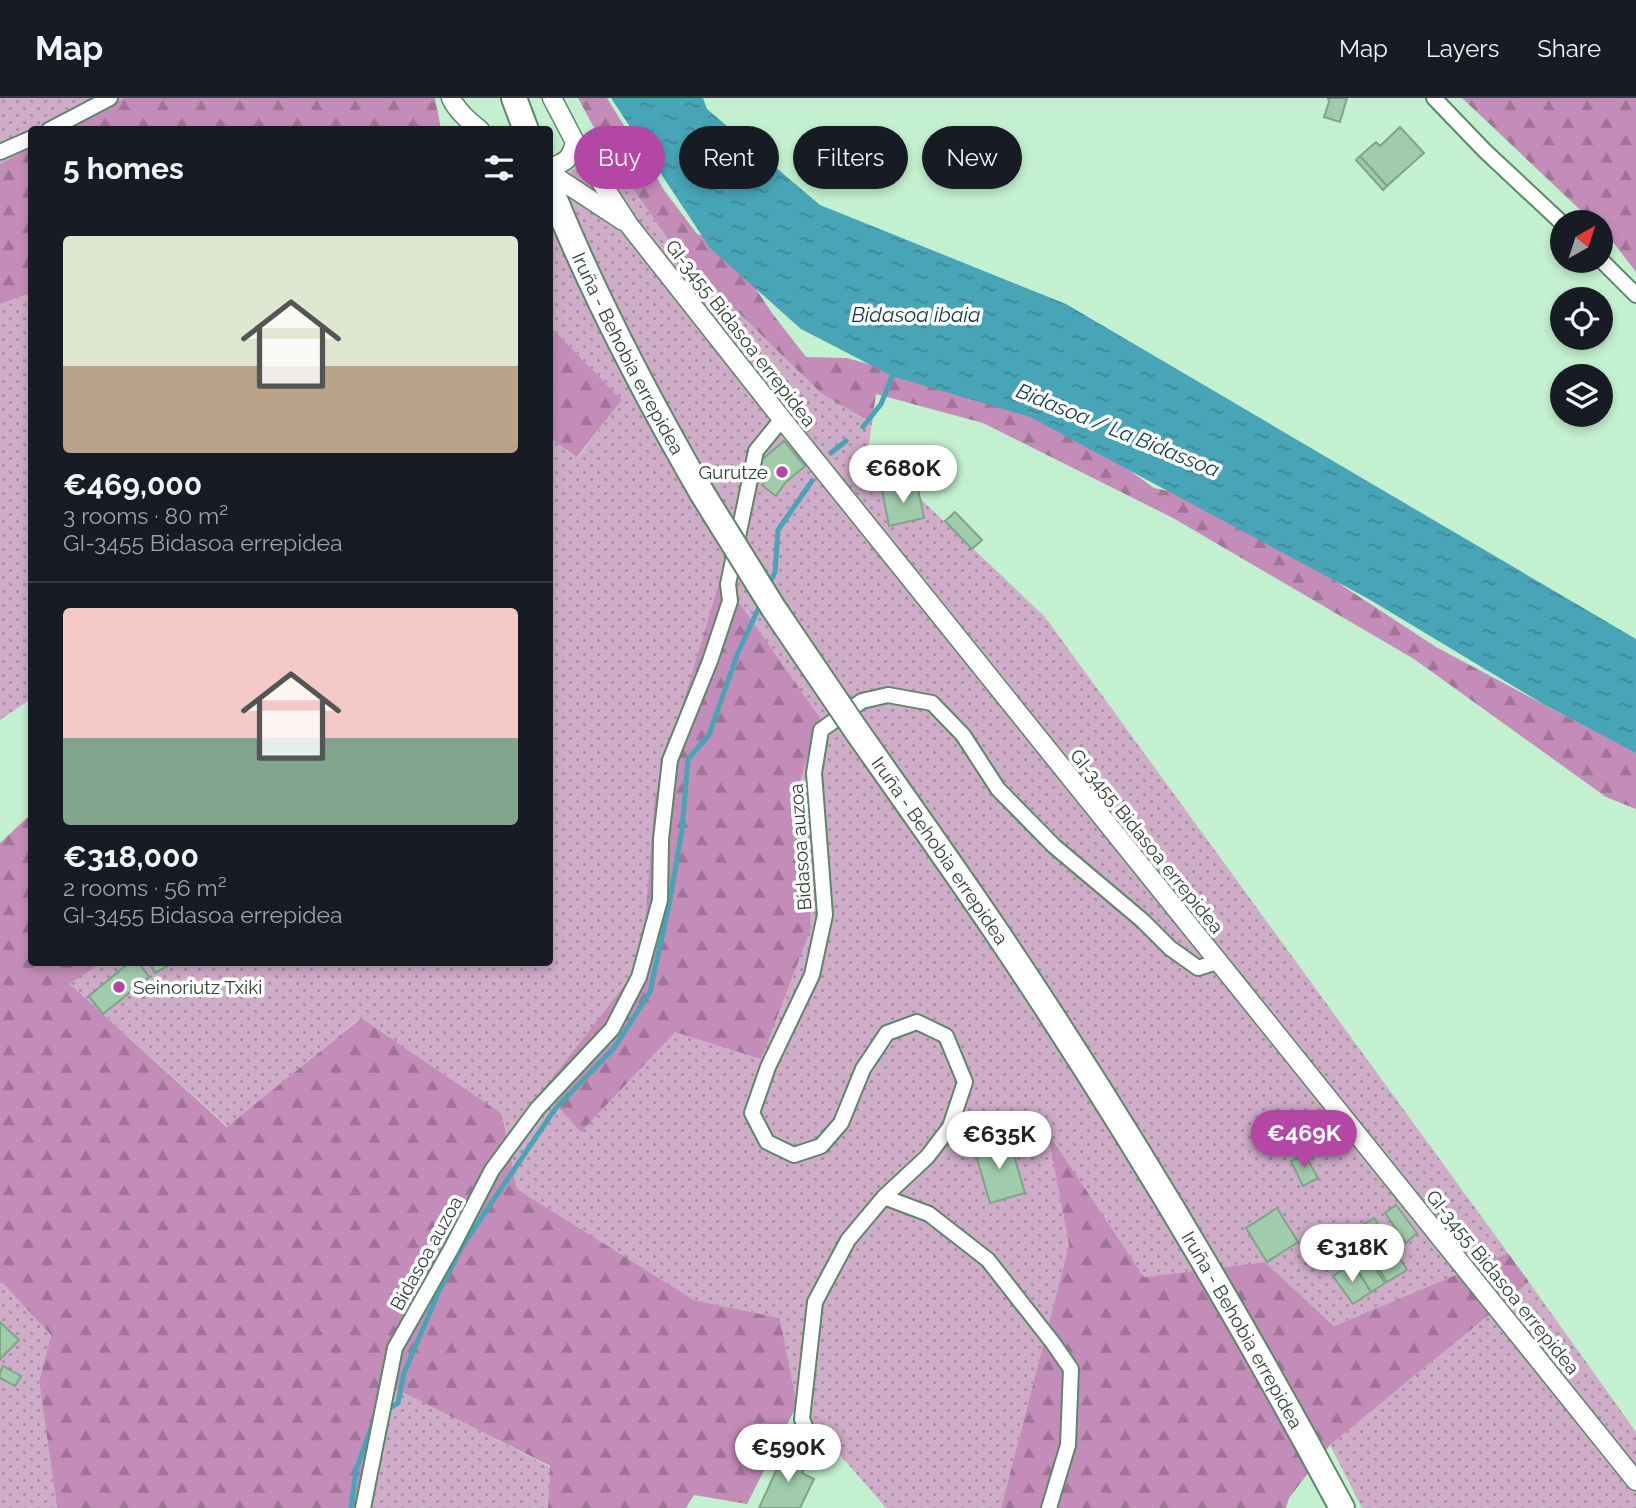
<!DOCTYPE html>
<meta charset="utf-8">
<style>
:root{--surface:#171b24;--page:#20242c;--text:#f1f3f6;--muted:#9ea1a6;--line:#363941;--accent:#b447a6}
body{margin:0;font-family:Raleway,sans-serif;background:var(--page);color:var(--text);height:100vh;display:flex;flex-direction:column;font-size:26px;white-space:nowrap}
*{box-sizing:border-box;margin:0}
p{font-size:23px;color:var(--muted)}
.icon{flex:none;width:38px;height:38px;fill:none;stroke:currentColor;stroke-width:2;stroke-linecap:round;stroke-linejoin:round}
.map{position:relative;flex:1;overflow:hidden}
.details{position:absolute;left:28px;top:28px;width:525px;height:840px;display:flex;flex-direction:column;background:var(--surface);border-radius:7px;box-shadow:0 4px 10px #0003}
.details>*{flex:none}
.top-card{position:absolute;left:574px;top:28px;width:665px;height:63px;display:flex;gap:14px}
.needle{width:46px;rotate:39deg}
.buttons{position:absolute;left:1550px;top:112px;display:grid;gap:14px}
.buttons a{display:grid;place-items:center;width:63px;height:63px;border-radius:50%;background:var(--surface);box-shadow:0 4px 10px #0003;font-size:35px}
.price{position:absolute;translate:-50% -60px;padding:0 16px;border-radius:24px;background:#fff;color:#222;font-size:23px;line-height:46px;filter:drop-shadow(0 2px 4px #0008)}
.price::after{content:'';position:absolute;left:50%;top:42px;width:21px;height:16px;margin-left:-10px;background:inherit;clip-path:polygon(0 0,100% 0,50% 100%)}
.price.selected{background:var(--accent);color:#fff}
ul{padding:0;list-style:none}
li{display:grid;align-content:center;gap:14px;height:371px;padding:0 35px}
li+li{border-top:2px solid var(--line)}
li span{display:grid;place-items:center;height:217px;border-radius:7px;color:#555}
li>.icon{margin-inline-start:auto}
span .icon{width:126px;height:126px;fill:#fffc;stroke-width:1}
li b{font-size:30px}
h2{display:flex;justify-content:space-between;align-items:center;height:84px;padding:0 35px;font-size:30px}
.tag{padding:0 24px;border-radius:32px;background:var(--surface);box-shadow:0 4px 10px #0003;font-size:24px;line-height:63px}
.tag.selected{background:var(--accent);color:#fff}
header{display:flex;align-items:center;gap:42px;box-sizing:border-box;height:98px;padding:0 35px;background:var(--surface);border-bottom:2px solid var(--line)}
header strong{font-size:33px}
nav{display:flex;gap:38px;margin-inline-start:auto;font-size:24px}
.map>svg:first-child{display:block}
.grass{fill:url(#grass-dots);fill-rule:evenodd}
.forest{fill:url(#forest-firs)}
.water{fill:url(#water-ripples)}
.lines{fill:none;stroke-linecap:round;stroke-linejoin:round}
.stream{stroke:#47a5b7;stroke-width:5}
.building{fill:#a0ccac;stroke:#7ba687;stroke-width:2}
.minor-casing{stroke:#5d8769;stroke-width:18}
.tertiary-casing{stroke:#5d8769;stroke-width:21}
.trunk-casing{stroke:#5d8769;stroke-width:28}
.minor{stroke:#fff;stroke-width:14}
.tertiary{stroke:#fff;stroke-width:18}
.trunk{stroke:#fff;stroke-width:24}
.trunk-bridge-casing{stroke:#5d8769;stroke-width:28;stroke-linecap:butt}
.trunk-bridge{stroke:#fff;stroke-width:24}
.poi-dot{fill:#b447a6;stroke:#fff;stroke-width:2.5}
.labels{text-anchor:middle;dominant-baseline:central;stroke-width:7;stroke-linejoin:round;paint-order:stroke}
.street-label{font-size:19px;fill:#2f4134;stroke:#fff}
.poi-label{font-size:19px;fill:#2f4134;stroke:#fff;text-anchor:end}
.water-label{font-size:21px;font-style:italic;fill:#113c45;stroke:#fff}
</style>
<header>
<strong>Map</strong>
<nav><a>Map</a><a>Layers</a><a>Share</a></nav>
</header>
<div class="map">
<svg width="1636" height="1410" viewBox="0 0 1636 1410">
<defs>
<pattern id="grass-dots" width="8" height="8" patternUnits="userSpaceOnUse" patternTransform="scale(1.75)"><rect width="8" height="8" fill="#cfacc8"/><path d="M2 2h.1M6 6h.1" fill="none" stroke="#a88ea3" stroke-width="1.8" stroke-linecap="round"/></pattern>
<pattern id="forest-firs" width="22" height="20" patternUnits="userSpaceOnUse" patternTransform="scale(1.75)"><rect width="22" height="20" fill="#c48cb9"/><path d="M5 1l3.5 6h-7zM16 11l3.5 6h-7z" fill="#a07497"/></pattern>
<pattern id="water-ripples" width="26" height="14" patternUnits="userSpaceOnUse" patternTransform="scale(1.75)"><rect width="26" height="14" fill="#47a5b7"/><path d="M2 4q2-2 4 0t4 0M15 11q2-2 4 0t4 0" fill="none" stroke="#3c8896"/></pattern>
</defs>
<rect width="100%" height="100%" fill="#c3f0ce"/>
<!-- grass -->
<path class="grass" d="M 0,0 L 124,0 L 65,31 L 32,32 L 31,49 L 0,66 Z
M 605,50 L 678,156 L 822,296 L 872,325 L 868,351 L 1045,519 L 1508,1155 L 1334,1228 L 1265,1164 L 1144,1179 L 1049,1037 L 1069,1147 L 1001,1410 L 886,1410 L 797,1307 L 780,1220 L 694,1202 L 517,1091 L 502,1016 L 360,920 L 228,1029 L 70,886 L 101,864 L 550,864 L 550,340 L 578,359 L 622,302 L 550,228 L 550,87 ZM 820,620 L 801,679 L 811,830 L 675,934 L 642,865 Z
M 31,195 L 31,601 L 0,622 L 0,206 Z
M 3,1184 L 51,1237 L 39,1283 L 57,1410 L 0,1410 L 0,1185 Z
M 1529,1184 L 1636,1334 L 1636,1410 L 1362,1410 L 1330,1347 Z
M 389,1286 L 550,1369 L 548,1410 L 366,1410 Z"/>
<!-- forest -->
<path class="forest" d="M 124,0 L 435,0 L 441,31 L 65,32 Z
M 578,0 L 607,0 L 664,92 L 697,136 L 726,146 L 772,215 L 806,259 L 847,260 L 949,289 L 1068,328 L 1154,390 L 1213,403 L 1436,549 L 1552,611 L 1636,654 L 1636,711 L 1606,699 L 1414,561 L 1173,420 L 983,325 L 876,296 L 872,325 L 822,296 L 678,156 L 605,50 Z
M 1462,0 L 1636,0 L 1636,174 L 1613,144 L 1601,133 L 1601,124 L 1593,124 Z
M 31,49 L 31,195 L 0,206 L 0,66 Z
M 550,228 L 622,302 L 577,359 L 550,340 Z
M 721,479 L 820,620 L 801,679 L 811,830 L 761,961 L 675,934 L 581,1034 L 543,992 L 642,865 L 655,699 Z
M 31,716 L 32,864 L 101,865 L 70,886 L 227,1029 L 361,920 L 502,1016 L 517,1091 L 694,1202 L 780,1220 L 797,1307 L 747,1406 L 694,1397 L 686,1410 L 548,1410 L 550,1368 L 389,1287 L 366,1410 L 57,1410 L 39,1283 L 51,1237 L 3,1185 L 0,1185 L 0,745 Z
M 1048,1035 L 1144,1179 L 1265,1164 L 1334,1228 L 1508,1155 L 1529,1184 L 1330,1347 L 1289,1400 L 1286,1410 L 1001,1410 L 1069,1147 Z"/>
<!-- water -->
<path class="water" d="M 611,0 L 703,0 L 707,11 L 820,107 L 1066,206 L 1636,541 L 1636,655 L 1543,606 L 1367,500 L 1030,319 L 892,278 L 801,231 L 710,150 Z"/>
<g class="lines">
<!-- stream -->
<path class="stream" d="M 863,329 L 881,306 L 894,274
M 831,355 L 846,343
M 769,487 L 775,474 L 778,432 L 812,383
M 387,1312 L 398,1305 L 404,1275 L 439,1193 L 463,1147 L 555,1011 L 614,950 L 650,894 L 670,802 L 682,732 L 688,661 L 709,637 L 737,557 L 761,505
M 351,1410 L 356,1372 L 375,1319"/>
</g>
<!-- building -->
<path class="building" d="M 1328,0 L 1347,0 L 1340,24 L 1324,19 L 1329,4 Z
M 1400,29 L 1424,55 L 1387,88 L 1360,58 L 1376,44 L 1380,48 Z
M 1360,58 L 1387,88 L 1383,92 L 1356,62 Z
M 784,343 L 805,368 L 785,385 L 776,398 L 762,387 L 768,379 L 758,365 Z
M 917,386 L 924,420 L 889,428 L 882,392 Z
M 955,414 L 982,442 L 972,451 L 945,423 Z
M 130,864 L 138,864 L 149,879 L 103,916 L 89,898 Z
M 149,864 L 174,864 L 155,875 Z
M 1009,1041 L 1025,1095 L 990,1105 L 974,1051 Z
M 1305,1057 L 1318,1080 L 1303,1088 L 1291,1063 Z
M 1396,1107 L 1417,1135 L 1406,1145 L 1385,1115 Z
M 1277,1110 L 1298,1144 L 1267,1164 L 1246,1130 Z
M 1374,1120 L 1407,1172 L 1387,1184 L 1354,1132 Z
M 1368,1160 L 1385,1185 L 1371,1194 L 1355,1169 Z
M 1353,1165 L 1371,1194 L 1353,1206 L 1333,1178 Z
M 0,1224 L 19,1242 L 0,1261 Z
M 3,1268 L 21,1278 L 15,1288 L 0,1280 L 0,1274 Z
M 785,1353 L 808,1363 L 802,1375 L 814,1381 L 800,1410 L 759,1410 Z"/>
<g class="lines">
<defs>
<path id="minor" d="M 1434,0 L 1485,53 L 1563,126
M 49,32 L 110,0
M 0,54 L 32,40
M 1601,162 L 1636,197
M 884,1099 L 929,1116 L 988,1162 L 1053,1245 L 1071,1271 L 1068,1347 L 1049,1410
M 813,1348 L 802,1321 L 815,1204 L 848,1142 L 884,1099 L 927,1059 L 950,1029 L 965,984 L 946,938 L 917,924 L 887,935 L 863,971 L 841,1025 L 821,1048 L 794,1057 L 767,1044 L 752,1015 L 768,969 L 812,877 L 825,817 L 814,675 L 821,632 L 862,603 L 888,597 L 932,605 L 963,637 L 998,691 L 1054,748 L 1143,823 L 1170,850 L 1198,870 L 1217,864
M 363,1410 L 395,1250 L 451,1151 L 492,1072 L 537,1011 L 612,931 L 639,879 L 660,802 L 661,741 L 670,662 L 710,563 L 730,503 L 728,486 L 756,353 L 782,321"/>
<path id="tertiary" d="M 451,0 C 457,13 469,23 480,32
M 552,0 L 575,44 L 629,127 L 782,321 L 1636,1383
M 550,70 C 566,64 571,61 575,44
M 550,75 L 623,123"/>
<g id="trunk">
<path d="M 514,0 L 526,32"/>
<path id="s1" d="M 550,89 C 592,195 645,296 702,395"/>
<path id="s2" d="M 856,632 C 903,699 950,765 996,833 C 1121,1019 1236,1212 1342,1410"/>
</g>
</defs>
<!-- minor casing -->
<use href="#minor" class="minor-casing"/>
<!-- tertiary casing -->
<use href="#tertiary" class="tertiary-casing"/>
<!-- trunk casing -->
<use href="#trunk" class="trunk-casing"/>
<!-- minor -->
<use href="#minor" class="minor"/>
<!-- tertiary -->
<use href="#tertiary" class="tertiary"/>
<!-- trunk -->
<use href="#trunk" class="trunk"/>
<defs>
<path id="trunk-bridge" d="M 702,395 L 774,511 L 856,632"/>
</defs>
<!-- trunk-bridge casing -->
<use href="#trunk-bridge" class="trunk-bridge-casing"/>
<!-- trunk-bridge -->
<use href="#trunk-bridge" class="trunk-bridge"/>
</g>
<!-- markers -->
<g class="poi-dot">
<circle cx="782" cy="374" r="7"/>
<circle cx="119" cy="889" r="7"/>
</g>
<g class="labels">
<!-- street labels -->
<g class="street-label">
<text transform="translate(741 235) rotate(52)">GI-3455 Bidasoa errepidea</text>
<text stroke="none"><textPath href="#s1" startOffset="184">Iruña - Behobia errepidea</textPath></text>
<text transform="translate(1147 743) rotate(51)">GI-3455 Bidasoa errepidea</text>
<text transform="translate(800 749) rotate(-94)">Bidasoa auzoa</text>
<text stroke="none"><textPath href="#s2" startOffset="147">Iruña - Behobia errepidea</textPath></text>
<text transform="translate(426 1155) rotate(-61)">Bidasoa auzoa</text>
<text transform="translate(1503 1184) rotate(51)">GI-3455 Bidasoa errepidea</text>
<text stroke="none"><textPath href="#s2" startOffset="714">Iruña - Behobia errepidea</textPath></text>
</g>
<!-- poi labels -->
<g class="poi-label">
<text x="768" y="374">Gurutze</text>
<text x="133" y="889" text-anchor="start">Seinoriutz Txiki</text>
</g>
<!-- water labels -->
<g class="water-label">
<text x="916" y="216">Bidasoa ibaia</text>
<text transform="translate(1118 332) rotate(22)">Bidasoa / La Bidassoa</text>
</g>
</g>
</svg>
<div class="buttons">
<a><svg class="needle" viewBox="-14 -14 28 28"><path d="M0-13l5 13h-10z" fill="#e53935"/><path d="M0 13l5-13h-10z" fill="#9ea1a6"/></svg></a>
<a><svg class="icon" aria-label="locate" viewBox="0 0 24 24"><circle cx="12" cy="12" r="6"/><path d="M12 2v4M12 18v4M2 12h4M18 12h4"/></svg></a>
<a><svg class="icon" aria-label="layers" viewBox="0 0 24 24"><path d="M12 4l9 5-9 5-9-5zM3 14l9 5 9-5"/></svg></a>
</div>
<b class="price" style="left:903px;top:407px">€680K</b>
<b class="price selected" style="left:1304px;top:1072px">€469K</b>
<b class="price" style="left:999px;top:1073px">€635K</b>
<b class="price" style="left:1352px;top:1186px">€318K</b>
<b class="price" style="left:788px;top:1386px">€590K</b>
<div class="top-card">
<a class="tag selected">Buy</a>
<a class="tag">Rent</a>
<a class="tag">Filters</a>
<a class="tag">New</a>
</div>
<section class="details">
<h2>5 homes<svg class="icon" aria-label="filters" viewBox="0 0 24 24"><path d="M4 7h16M4 17h16"/><circle cx="9" cy="7" r="2"/><circle cx="15" cy="17" r="2"/></svg></h2>
<ul>
<li><span style="background:linear-gradient(#dfe7d0 60%,#b9a48a 0)"><svg class="icon" aria-label="home" viewBox="0 0 24 24"><path d="M3 11l9-7 9 7M6 9v11h12V9"/></svg></span><div><b>€469,000</b><p>3 rooms · 80 m²</p><p>GI-3455 Bidasoa errepidea</p></div></li>
<li><span style="background:linear-gradient(#f6c9c9 60%,#7fa58c 0)"><svg class="icon" aria-label="home" viewBox="0 0 24 24"><path d="M3 11l9-7 9 7M6 9v11h12V9"/></svg></span><div><b>€318,000</b><p>2 rooms · 56 m²</p><p>GI-3455 Bidasoa errepidea</p></div></li>
</ul>
</section>
</div>
